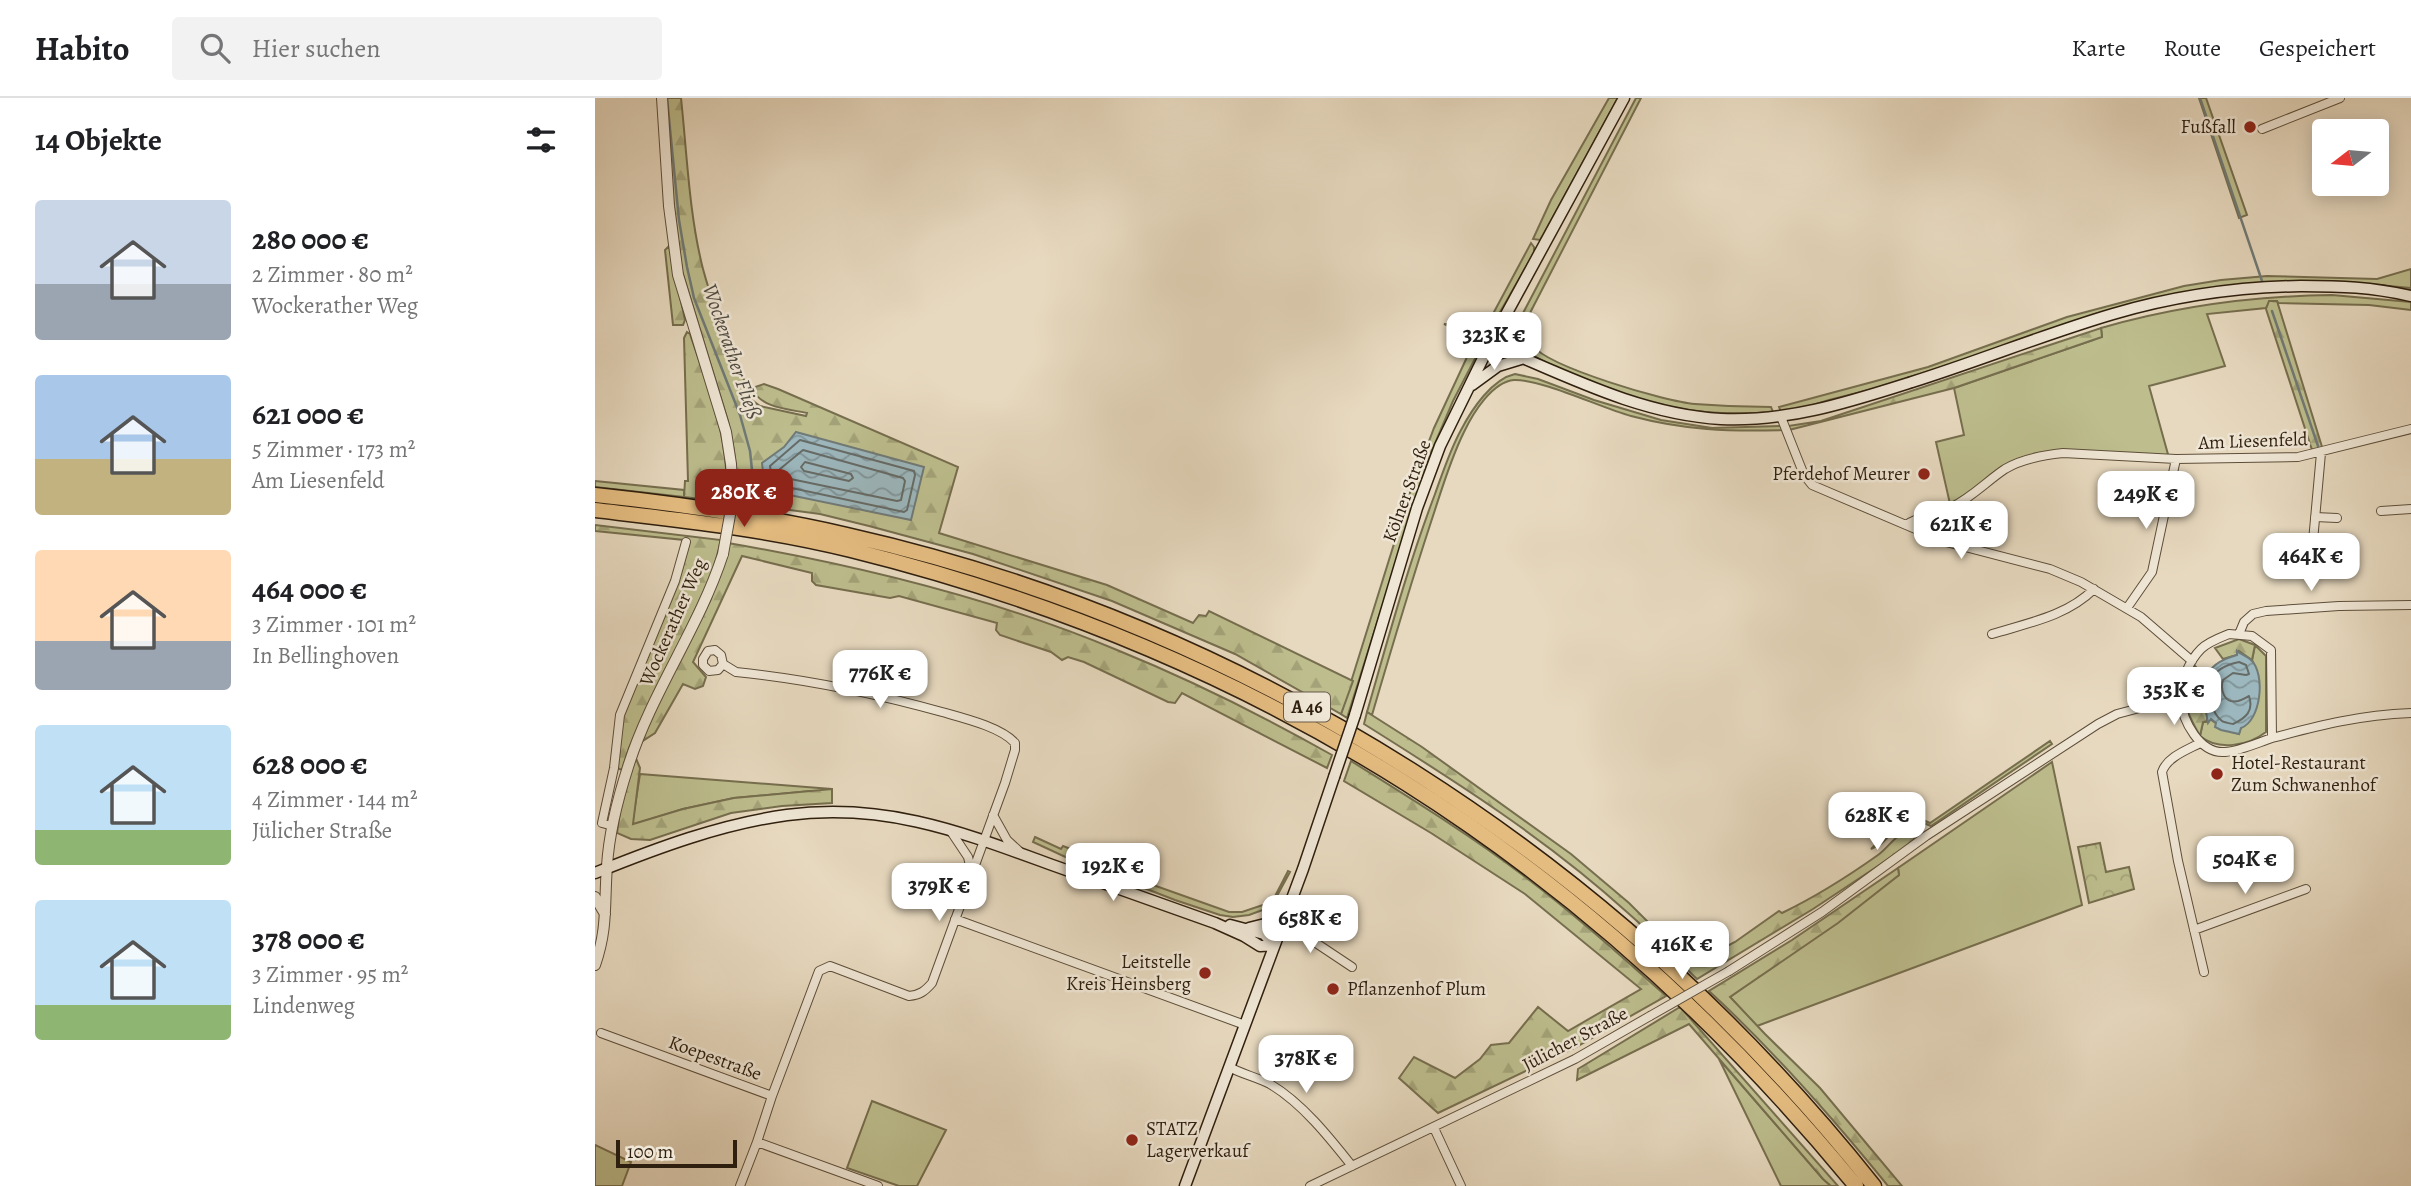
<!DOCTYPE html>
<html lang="de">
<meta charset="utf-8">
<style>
:root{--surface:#fff;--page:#f2f2f2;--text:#202124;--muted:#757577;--line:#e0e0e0;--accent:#8f2418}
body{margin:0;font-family:Alegreya,serif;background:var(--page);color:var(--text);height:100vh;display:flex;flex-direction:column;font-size:26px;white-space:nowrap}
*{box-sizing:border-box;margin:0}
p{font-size:23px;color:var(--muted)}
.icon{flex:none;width:38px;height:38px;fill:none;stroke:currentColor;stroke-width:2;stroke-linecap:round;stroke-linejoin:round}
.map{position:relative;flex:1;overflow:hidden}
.panel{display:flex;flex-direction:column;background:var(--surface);width:595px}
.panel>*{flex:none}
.needle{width:46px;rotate:254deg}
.tools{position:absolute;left:1717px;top:21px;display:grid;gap:14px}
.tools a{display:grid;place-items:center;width:77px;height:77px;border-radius:7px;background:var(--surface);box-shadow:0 4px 18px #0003;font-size:35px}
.scale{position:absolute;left:21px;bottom:18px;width:121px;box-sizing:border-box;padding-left:7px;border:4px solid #2f1f0e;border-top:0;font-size:19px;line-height:24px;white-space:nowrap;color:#2f1f0e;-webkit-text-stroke:5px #efe6d5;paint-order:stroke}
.price{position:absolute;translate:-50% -60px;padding:0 16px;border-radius:14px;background:#fff;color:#222;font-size:23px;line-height:46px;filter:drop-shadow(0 2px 4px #0008)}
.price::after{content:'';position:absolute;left:50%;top:42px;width:21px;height:16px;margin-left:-10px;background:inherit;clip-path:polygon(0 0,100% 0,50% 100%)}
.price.active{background:var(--accent);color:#fff}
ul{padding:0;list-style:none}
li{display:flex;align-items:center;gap:21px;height:175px;padding:0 35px}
li span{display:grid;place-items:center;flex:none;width:196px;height:140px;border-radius:7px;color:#555}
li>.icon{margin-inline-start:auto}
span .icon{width:84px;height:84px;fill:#fffc;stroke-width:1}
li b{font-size:30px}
h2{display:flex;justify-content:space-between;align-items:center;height:84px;padding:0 35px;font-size:30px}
header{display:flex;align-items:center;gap:42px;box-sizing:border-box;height:98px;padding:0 35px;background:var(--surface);border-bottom:2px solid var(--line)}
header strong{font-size:33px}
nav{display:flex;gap:38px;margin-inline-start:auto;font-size:24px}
.search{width:490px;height:63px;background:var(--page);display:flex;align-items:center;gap:18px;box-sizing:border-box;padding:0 24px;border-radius:7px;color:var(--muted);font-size:26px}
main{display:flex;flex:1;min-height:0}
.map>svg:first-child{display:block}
.grass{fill:#bdbd8d;stroke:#766e4e;stroke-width:2}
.forest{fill:url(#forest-firs);stroke:#766e4e;stroke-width:2}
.park{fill:url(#park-crowns);stroke:#766e4e;stroke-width:2}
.water{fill:url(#water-waves);stroke:#707a77;stroke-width:2}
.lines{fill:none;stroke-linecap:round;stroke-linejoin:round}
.shore{stroke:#666b66;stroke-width:2}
.stream{stroke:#707a77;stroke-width:2.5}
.minor-casing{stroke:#5d4e3a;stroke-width:10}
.tertiary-casing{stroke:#5d4e3a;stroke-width:12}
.secondary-casing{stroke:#2f1f0e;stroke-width:13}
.motorway-casing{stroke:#2f1f0e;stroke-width:17}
.minor{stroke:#efe6d5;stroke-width:8}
.tertiary{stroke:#efe6d5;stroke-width:10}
.secondary{stroke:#efe6d5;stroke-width:10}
.motorway{stroke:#e4bc80;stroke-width:14}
.minor-bridge-casing{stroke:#5d4e3a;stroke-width:10;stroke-linecap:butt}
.tertiary-bridge-casing{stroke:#5d4e3a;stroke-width:12;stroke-linecap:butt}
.secondary-bridge-casing{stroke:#2f1f0e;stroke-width:13;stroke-linecap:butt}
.minor-bridge{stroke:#efe6d5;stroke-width:8}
.tertiary-bridge{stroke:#efe6d5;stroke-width:10}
.secondary-bridge{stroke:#efe6d5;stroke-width:10}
.poi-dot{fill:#8f2418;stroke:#efe6d5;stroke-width:2.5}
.labels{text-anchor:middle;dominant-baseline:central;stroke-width:5;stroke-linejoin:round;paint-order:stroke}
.shield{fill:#efe6d5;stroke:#695b4a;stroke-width:2}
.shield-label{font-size:18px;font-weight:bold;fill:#2f1f0e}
.poi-label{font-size:19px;fill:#2f1f0e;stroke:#efe6d5;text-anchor:end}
.street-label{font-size:19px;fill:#2f1f0e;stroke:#efe6d5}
.water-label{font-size:21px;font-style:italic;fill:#504d43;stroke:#efe6d5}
</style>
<header>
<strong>Habito</strong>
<div class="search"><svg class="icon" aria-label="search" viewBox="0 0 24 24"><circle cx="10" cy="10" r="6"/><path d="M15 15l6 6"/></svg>Hier suchen</div>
<nav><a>Karte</a><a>Route</a><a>Gespeichert</a></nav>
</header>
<main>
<section class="panel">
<h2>14 Objekte<svg class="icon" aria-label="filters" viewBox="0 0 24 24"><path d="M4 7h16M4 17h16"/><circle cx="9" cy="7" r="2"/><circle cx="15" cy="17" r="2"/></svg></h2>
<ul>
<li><span style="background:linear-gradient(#c9d6e8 60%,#9aa5b1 0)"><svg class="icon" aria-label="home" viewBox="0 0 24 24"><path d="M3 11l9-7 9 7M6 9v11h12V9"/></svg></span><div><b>280 000 €</b><p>2 Zimmer · 80 m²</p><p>Wockerather Weg</p></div></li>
<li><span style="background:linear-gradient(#a9c7e8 60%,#c2b280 0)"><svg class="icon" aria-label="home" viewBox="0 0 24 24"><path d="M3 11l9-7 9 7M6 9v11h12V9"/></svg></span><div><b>621 000 €</b><p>5 Zimmer · 173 m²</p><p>Am Liesenfeld</p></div></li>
<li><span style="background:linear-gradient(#ffd9b3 65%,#9aa5b1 0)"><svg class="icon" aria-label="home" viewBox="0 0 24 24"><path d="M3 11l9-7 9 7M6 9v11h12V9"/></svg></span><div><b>464 000 €</b><p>3 Zimmer · 101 m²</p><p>In Bellinghoven</p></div></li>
<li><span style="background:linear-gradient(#bfe0f5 75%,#8fb573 0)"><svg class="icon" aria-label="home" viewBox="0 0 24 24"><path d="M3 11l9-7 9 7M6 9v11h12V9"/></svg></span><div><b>628 000 €</b><p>4 Zimmer · 144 m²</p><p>Jülicher Straße</p></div></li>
<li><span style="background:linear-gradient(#bfe0f5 75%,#8fb573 0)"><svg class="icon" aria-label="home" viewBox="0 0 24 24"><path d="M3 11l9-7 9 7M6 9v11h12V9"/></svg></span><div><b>378 000 €</b><p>3 Zimmer · 95 m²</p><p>Lindenweg</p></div></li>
</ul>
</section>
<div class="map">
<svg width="1816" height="1088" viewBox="0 0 1816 1088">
<defs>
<pattern id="forest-firs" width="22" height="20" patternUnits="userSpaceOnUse" patternTransform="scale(1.75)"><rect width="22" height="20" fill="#bdbd8d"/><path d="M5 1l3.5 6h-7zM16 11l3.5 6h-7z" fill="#a3a278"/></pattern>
<pattern id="park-crowns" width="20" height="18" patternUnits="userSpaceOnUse" patternTransform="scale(1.75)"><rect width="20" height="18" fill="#bdbd8d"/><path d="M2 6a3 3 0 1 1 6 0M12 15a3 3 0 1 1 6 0" fill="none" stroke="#a3a278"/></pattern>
<pattern id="water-waves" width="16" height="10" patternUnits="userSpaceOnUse" patternTransform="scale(1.75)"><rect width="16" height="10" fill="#9cb7bd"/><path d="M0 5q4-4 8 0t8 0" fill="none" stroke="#809498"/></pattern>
</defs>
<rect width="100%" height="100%" fill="#e7d9bf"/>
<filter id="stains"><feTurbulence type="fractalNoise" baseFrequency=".00286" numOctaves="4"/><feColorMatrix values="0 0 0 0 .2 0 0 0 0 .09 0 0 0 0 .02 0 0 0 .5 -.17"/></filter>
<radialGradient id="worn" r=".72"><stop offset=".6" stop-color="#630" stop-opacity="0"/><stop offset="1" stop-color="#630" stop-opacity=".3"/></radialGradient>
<!-- grass -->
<path class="grass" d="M 1014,0 L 1023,0 L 948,137 L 945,142 L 938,141 L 956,102 Z
M 1041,0 L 1046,0 L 936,213 C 930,226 929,235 938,248 C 954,269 1071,304 1100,306 C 1125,308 1151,309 1176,309 L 1178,314 C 1099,320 1046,306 974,275 C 954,266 929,256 916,238 Z
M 1604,0 L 1611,0 L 1652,117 L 1644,120 Z
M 936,145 L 939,149 L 939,155 L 890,240 L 882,240 L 849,226 C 867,227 875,239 892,227 Z
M 1816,171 L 1816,190 L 1738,183 L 1531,208 L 1473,225 L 1390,255 L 1278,291 L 1234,302 L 1199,313 L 1186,314 L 1184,309 L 1333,269 L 1472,219 L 1589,188 L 1626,182 L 1672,178 L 1782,181 Z
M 1737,197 L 1816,204 L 1816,212 L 1774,207 L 1683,205 L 1682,203 L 1675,203 L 1671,210 L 1612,216 L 1630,268 L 1554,288 L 1574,360 L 1518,356 L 1431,360 L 1355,406 L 1341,344 L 1369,337 L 1359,290 L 1498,242 L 1507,238 L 1506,230 C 1582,208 1657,198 1737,197 Z
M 871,239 L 884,245 L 885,251 L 858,303 L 835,357 L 752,620 L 746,616 L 817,388 L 839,330 L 873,257 Z
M 920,276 L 943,281 L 999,302 L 1066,322 L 1117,330 L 1187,328 L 1189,332 C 1134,334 1089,332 1036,318 C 1006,310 947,281 919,282 C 897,284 878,315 869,334 C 855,362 846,394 836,424 C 815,488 796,552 777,617 L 772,614 C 793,541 813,467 840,396 C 848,374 855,352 866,332 C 877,311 897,281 920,276 Z
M 0,383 L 89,392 L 89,399 L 0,389 Z
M 1660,547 L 1671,558 L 1671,634 C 1653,648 1623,653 1605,638 L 1608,624 L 1613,624 L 1615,621 L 1629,631 L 1644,636 L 1662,573 L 1657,562 Z
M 1455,643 L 1457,646 L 1336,728 L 1319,721 L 1310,722 L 1286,746 L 1276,751 L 1308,719 L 1319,718 L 1335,725 Z
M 1457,664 L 1487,807 L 1162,928 L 1135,899 L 1304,777 L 1303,770 Z
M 45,676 L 237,691 L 139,700 L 88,711 L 37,727 Z
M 440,739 L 466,751 L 468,748 L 517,767 L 516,772 L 634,814 L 647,814 L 677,804 L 693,773 L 695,774 L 676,809 L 654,817 L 638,819 L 625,817 L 580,802 L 477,762 L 438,744 Z
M 1124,961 L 1228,1081 L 1236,1088 L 1186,1088 Z
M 277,1003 L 351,1032 L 322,1088 L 304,1088 L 252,1070 Z
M 0,1047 L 36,1064 L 27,1088 L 0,1088 Z"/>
<!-- forest -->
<path class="forest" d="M 71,0 L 86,0 C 92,56 94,116 108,171 C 120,216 140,259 157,302 L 165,308 L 211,318 L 212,315 C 193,311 165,310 157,290 L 169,286 L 183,291 L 363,369 L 344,435 L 512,487 L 598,525 L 604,517 L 611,518 L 614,513 L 758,583 L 746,616 L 640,556 L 517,503 L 378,456 L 274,428 L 225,416 L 142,405 L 139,353 L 133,323 L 87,173 L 78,102 Z
M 74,148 L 90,222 L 88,227 L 78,227 L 70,152 Z
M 1674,203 L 1682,203 L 1728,352 L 1718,355 L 1671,211 Z
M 1506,230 L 1507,239 L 1498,242 L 1359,290 L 1194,332 L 1193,328 L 1226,323 Z
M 92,234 L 95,236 C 114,293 136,343 131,404 L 89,399 L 90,383 L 93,383 L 89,240 Z
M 0,427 L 126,442 L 118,474 L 34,650 L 27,672 L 22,670 L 28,617 L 84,478 L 89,442 L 0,433 Z
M 133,445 C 266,468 398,500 522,552 C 596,582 668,618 737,657 L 732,670 L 587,595 L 580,605 L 573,604 L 489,564 L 473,559 L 467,562 L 456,554 L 405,537 L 401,532 L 402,525 L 304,498 L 295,500 L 221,487 L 217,483 L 217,475 L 147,458 L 98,564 L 111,579 L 108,588 L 100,591 L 88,586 L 60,635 L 46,644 L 63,606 L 116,501 Z
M 1644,541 L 1660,547 L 1657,562 L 1644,553 L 1642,557 L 1628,561 L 1620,550 Z
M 1600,568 L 1610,579 L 1607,597 L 1612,612 L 1612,623 L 1608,624 L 1605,638 C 1587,605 1587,603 1600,568 Z
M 772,614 L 827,649 L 976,756 L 1034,805 L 1096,867 L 1140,844 L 1184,813 L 1187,815 C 1220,799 1252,779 1283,757 C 1293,750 1300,737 1312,733 L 1320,739 L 1318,743 L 1307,752 L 1218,811 L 1102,881 C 1079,859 1057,836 1033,815 C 953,742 860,683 769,626 Z
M 40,658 L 45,670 L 38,726 L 88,711 L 139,700 L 237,691 L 237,705 L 187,708 L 136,715 L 55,742 L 36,741 L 22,735 L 25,713 Z
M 756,663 C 815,700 874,736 929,778 C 978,815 1025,857 1071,898 L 981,949 L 843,1015 L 804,980 L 819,959 L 860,980 L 885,961 L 896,947 L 914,945 L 943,909 L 973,933 L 1046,891 L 930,796 L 836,735 L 749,683 Z
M 1303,770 L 1304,777 L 1243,825 L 1135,899 L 1170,936 L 1225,990 L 1307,1088 L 1293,1088 C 1237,1019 1179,953 1114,893 L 1197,842 Z
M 1085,909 L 1243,1088 L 1236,1088 L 1228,1081 L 1094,926 L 982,982 L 983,971 Z"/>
<!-- park -->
<path class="park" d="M 1505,745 L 1511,774 L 1534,769 L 1539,791 L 1494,805 L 1483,749 Z"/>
<!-- water -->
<path class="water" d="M 201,334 L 329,369 L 316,422 L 170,392 L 167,365 L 189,349 Z
M 1642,553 C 1645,556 1652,558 1656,562 C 1671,576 1666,623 1646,630 L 1644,636 L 1626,632 L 1620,629 L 1621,625 L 1616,621 L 1613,625 C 1607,592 1601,568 1642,557 Z"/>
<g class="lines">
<!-- shore -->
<path class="shore" d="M 205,342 L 319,373 L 320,377 L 312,412 L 309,414 L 178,386 L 175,368 Z
M 208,352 L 308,380 L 310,383 L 306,402 L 302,403 L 186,379 L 185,371 Z
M 210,364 L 256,376 L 258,380 L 254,383 L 209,373 L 206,369 Z
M 1644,564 L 1651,567 L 1654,576 L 1651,577 L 1638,575 L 1628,582 C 1625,592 1629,606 1643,603 C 1647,602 1650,600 1654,598 C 1659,613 1651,620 1638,626 C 1637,626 1628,624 1627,623 C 1617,616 1611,593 1616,582 C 1621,571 1634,566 1644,564 Z"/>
<!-- stream -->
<path class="stream" d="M 72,0 L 84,122 L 92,169 L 99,200 L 145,317 L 155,353 L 159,391
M 1605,0 L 1667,183
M 1677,213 L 1723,348"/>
<defs>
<path id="minor" d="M 1667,31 L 1745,0
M 1186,319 L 1209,377 L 1217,387 L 1351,444 L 1455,471 L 1486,484 L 1546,519 L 1597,563
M 1786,413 L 1816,411
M 1720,419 L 1742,420
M 1311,427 C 1324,417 1343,417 1357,409 C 1377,399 1392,383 1410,371 C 1426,361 1449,357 1468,355 L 1581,361 L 1703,359 L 1816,331
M 1716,465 L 1726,355
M 1532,510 L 1557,474 L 1581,361
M 1397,536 C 1433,525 1472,518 1499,491
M 1634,536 L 1657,538 L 1676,552 L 1677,640 C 1662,645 1645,653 1630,654 C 1605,656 1587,623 1586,601 C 1585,584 1594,563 1606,551 C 1613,544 1624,540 1634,536 Z
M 1644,536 L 1649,524 L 1658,516 L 1671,513 L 1744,508 L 1816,507
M 128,566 L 123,572 L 114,573 L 108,567 L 108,561 L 113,553 L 120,552 L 126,557 L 128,566 L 141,574 C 211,581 279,595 347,614 C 368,620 406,629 420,645 L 420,652 L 410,685 L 337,885 C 330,893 325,897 314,898 L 235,868 L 224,873 L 177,998
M 1677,640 C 1726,627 1765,617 1816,615
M 1605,645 C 1592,652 1572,659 1567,674 L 1583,763 L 1609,874
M 398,717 L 412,742 L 424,753
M 18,728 L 7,725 L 19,670 L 25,617 L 80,483 L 91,444
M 355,732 L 373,759 L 377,776
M 360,821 L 650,927
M 688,823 L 757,869
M 1599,832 L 1711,791
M 1134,873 L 1227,814 L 1331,738 L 1503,626 L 1522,616 L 1586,599
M 6,935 L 177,998 L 162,1044 L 283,1088
M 634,969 C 647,976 661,979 675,986 C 707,1005 734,1039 757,1068
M 839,1030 L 866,1088
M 145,1088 L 162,1044
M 715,1088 L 980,961 L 1055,918"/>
<path id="tertiary" d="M 67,0 L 74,108 L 83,177 L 131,334 L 136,366 L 138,400
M 0,799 L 10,816
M 0,867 C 13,830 9,805 12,768 C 14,735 23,700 33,669 C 56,595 104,530 128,456"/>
<path id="secondary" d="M 895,246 C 970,277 1043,316 1126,321 C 1193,324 1254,304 1317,284 C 1384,263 1450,236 1518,216 C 1579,198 1642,189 1706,188 C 1746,188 1776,189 1816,198
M 877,287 L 903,268 L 926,261
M 760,617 L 822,410 L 845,348 L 895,246 L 1029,0
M 0,775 C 62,750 126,726 192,717 C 292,704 369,735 460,768 C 514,787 567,806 620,825 L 649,838 L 665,848 L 679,847
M 635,827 L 669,836 L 679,847
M 654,830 L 670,826 L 690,809
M 590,1088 L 708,771 L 739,679"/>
<path id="motorway" d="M 0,397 C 85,406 169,418 252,437 C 659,529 1020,763 1279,1088
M 0,412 C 85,422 172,431 256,452 C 664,553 994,762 1261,1088"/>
</defs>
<!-- minor casing -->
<use href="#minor" class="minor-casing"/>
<!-- tertiary casing -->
<use href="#tertiary" class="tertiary-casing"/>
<!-- secondary casing -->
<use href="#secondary" class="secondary-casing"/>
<!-- motorway casing -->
<use href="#motorway" class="motorway-casing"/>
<!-- minor -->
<use href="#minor" class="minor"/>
<!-- tertiary -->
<use href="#tertiary" class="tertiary"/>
<!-- secondary -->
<use href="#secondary" class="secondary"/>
<!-- motorway -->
<use href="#motorway" class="motorway"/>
<defs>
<path id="minor-bridge" d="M 1055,918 L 1134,873"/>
<path id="tertiary-bridge" d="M 128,456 L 138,400"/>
<path id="secondary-bridge" d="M 739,679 L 760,617"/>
</defs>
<!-- minor-bridge casing -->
<use href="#minor-bridge" class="minor-bridge-casing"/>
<!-- tertiary-bridge casing -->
<use href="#tertiary-bridge" class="tertiary-bridge-casing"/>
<!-- secondary-bridge casing -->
<use href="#secondary-bridge" class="secondary-bridge-casing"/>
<!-- minor-bridge -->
<use href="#minor-bridge" class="minor-bridge"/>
<!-- tertiary-bridge -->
<use href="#tertiary-bridge" class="tertiary-bridge"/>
<!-- secondary-bridge -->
<use href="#secondary-bridge" class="secondary-bridge"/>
</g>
<!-- markers -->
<g class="poi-dot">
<circle cx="1655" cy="29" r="7"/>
<circle cx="1329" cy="376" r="7"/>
<circle cx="1622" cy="676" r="7"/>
<circle cx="610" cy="875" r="7"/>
<circle cx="738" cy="891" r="7"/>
<circle cx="537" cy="1042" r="7"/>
</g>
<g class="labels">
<!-- shield labels -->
<rect class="shield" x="689" y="594.5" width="46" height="29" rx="5"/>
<g class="shield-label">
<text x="712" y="609">A 46</text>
</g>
<!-- poi labels -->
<g class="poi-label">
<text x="1641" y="29">Fußfall</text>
<text x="1315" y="376">Pferdehof Meurer</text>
<text x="1636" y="665" text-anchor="start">Hotel-Restaurant<tspan x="1636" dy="22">Zum Schwanenhof</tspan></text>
<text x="596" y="864">Leitstelle<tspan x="596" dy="22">Kreis Heinsberg</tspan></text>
<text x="752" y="891" text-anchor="start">Pflanzenhof Plum</text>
<text x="551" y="1031" text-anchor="start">STATZ<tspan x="551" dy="22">Lagerverkauf</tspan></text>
</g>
<!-- street labels -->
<g class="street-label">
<text transform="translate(1658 343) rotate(-2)">Am Liesenfeld</text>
<text transform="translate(812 393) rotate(-70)">Kölner Straße</text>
<text transform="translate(78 524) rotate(-66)">Wockerather Weg</text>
<text transform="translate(980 941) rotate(-28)">Jülicher Straße</text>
<text transform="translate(120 960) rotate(20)">Koepestraße</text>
</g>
<!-- water labels -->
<g class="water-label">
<text transform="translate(137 253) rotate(71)">Wockerather Fließ</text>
</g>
</g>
<rect width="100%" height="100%" filter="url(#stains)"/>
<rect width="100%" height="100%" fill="url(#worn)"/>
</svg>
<div class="tools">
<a><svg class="needle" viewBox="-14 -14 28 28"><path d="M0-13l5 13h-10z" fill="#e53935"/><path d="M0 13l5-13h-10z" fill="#757577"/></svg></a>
</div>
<div class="scale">100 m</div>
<b class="price" style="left:899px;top:274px">323K €</b>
<b class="price active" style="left:149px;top:431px">280K €</b>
<b class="price" style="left:1551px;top:433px">249K €</b>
<b class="price" style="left:1366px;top:463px">621K €</b>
<b class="price" style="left:1716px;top:495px">464K €</b>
<b class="price" style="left:285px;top:612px">776K €</b>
<b class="price" style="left:1579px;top:629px">353K €</b>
<b class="price" style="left:1282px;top:754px">628K €</b>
<b class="price" style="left:1650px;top:798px">504K €</b>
<b class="price" style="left:518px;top:805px">192K €</b>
<b class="price" style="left:344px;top:825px">379K €</b>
<b class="price" style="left:715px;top:857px">658K €</b>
<b class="price" style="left:1087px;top:883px">416K €</b>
<b class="price" style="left:711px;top:997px">378K €</b>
</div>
</main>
